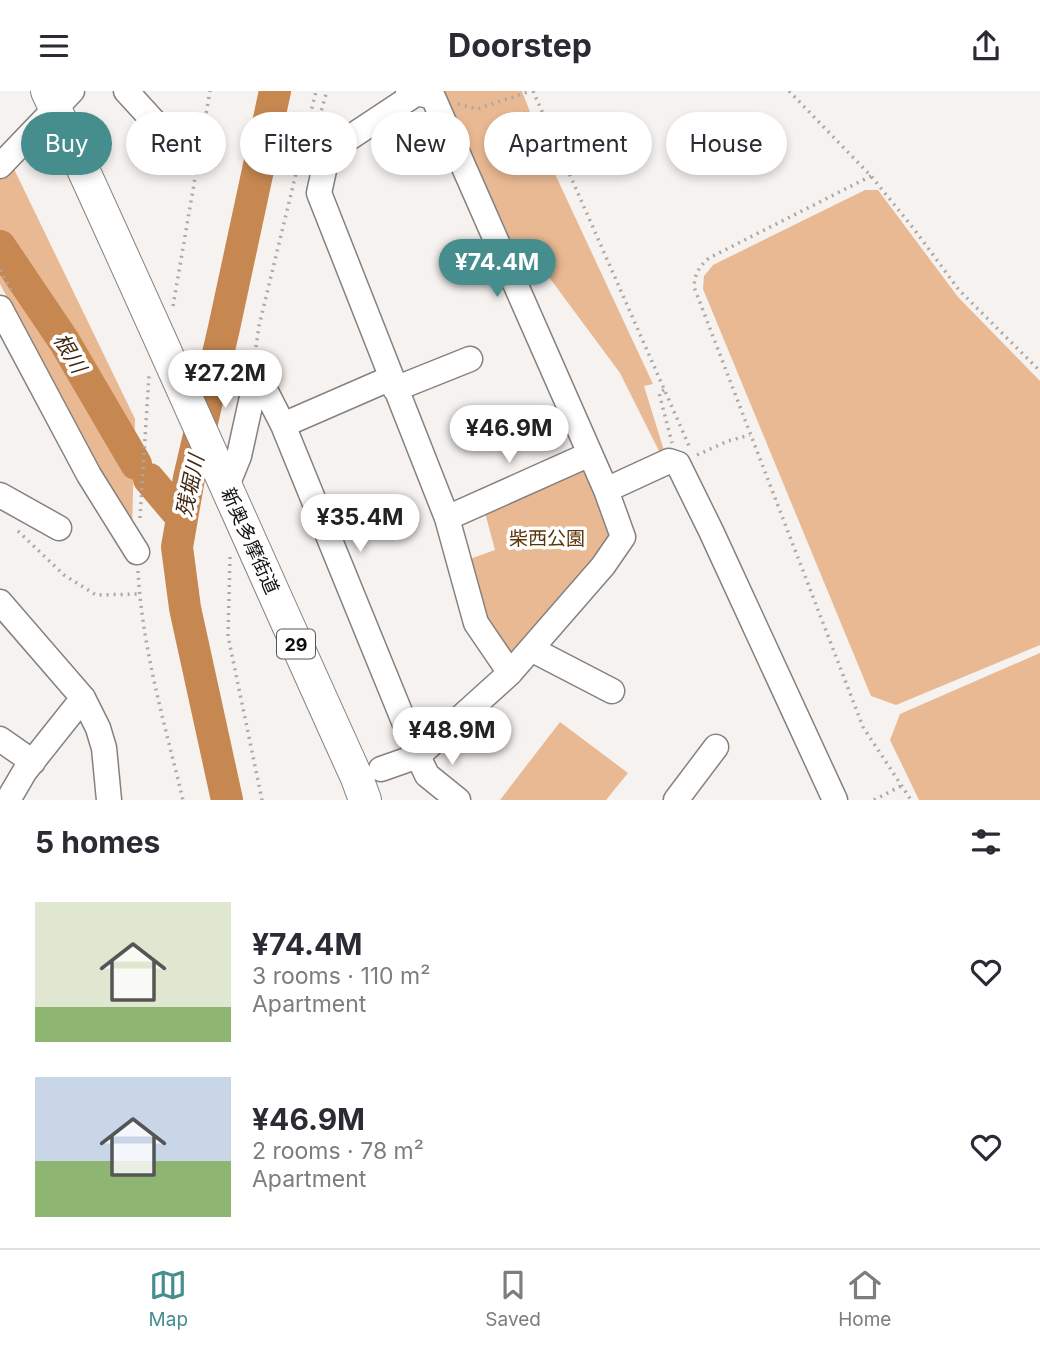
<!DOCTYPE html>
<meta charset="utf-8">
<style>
:root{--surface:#fff;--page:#f7f7f7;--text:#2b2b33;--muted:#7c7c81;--line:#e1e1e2;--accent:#468d8e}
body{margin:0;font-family:Inter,"Noto Sans JP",sans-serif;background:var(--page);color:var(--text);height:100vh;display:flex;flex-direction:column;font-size:26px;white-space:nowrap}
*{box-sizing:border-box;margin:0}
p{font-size:23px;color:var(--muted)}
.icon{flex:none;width:38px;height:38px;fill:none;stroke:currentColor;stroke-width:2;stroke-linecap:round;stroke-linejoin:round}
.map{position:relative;height:709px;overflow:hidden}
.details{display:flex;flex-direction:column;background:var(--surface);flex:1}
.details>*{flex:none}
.top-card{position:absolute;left:21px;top:21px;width:999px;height:63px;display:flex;gap:14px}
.price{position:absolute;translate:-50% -60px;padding:0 16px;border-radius:24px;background:#fff;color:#222;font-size:23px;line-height:46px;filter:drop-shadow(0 2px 4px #0008)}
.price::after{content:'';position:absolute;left:50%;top:42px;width:21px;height:16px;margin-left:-10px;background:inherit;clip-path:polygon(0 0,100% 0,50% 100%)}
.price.active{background:var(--accent);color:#fff}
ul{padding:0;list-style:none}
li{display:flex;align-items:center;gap:21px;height:175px;padding:0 35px}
li span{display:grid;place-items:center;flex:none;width:196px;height:140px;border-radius:0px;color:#555}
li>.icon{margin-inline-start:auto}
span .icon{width:84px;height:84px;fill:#fffc;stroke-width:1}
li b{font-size:30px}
h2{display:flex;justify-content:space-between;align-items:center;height:84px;padding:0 35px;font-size:30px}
.chip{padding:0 24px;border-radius:32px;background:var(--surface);box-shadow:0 4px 10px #0003;font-size:24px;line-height:63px}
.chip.active{background:var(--accent);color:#fff}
header{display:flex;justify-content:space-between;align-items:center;height:91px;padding:0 35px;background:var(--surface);font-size:32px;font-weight:700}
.menu{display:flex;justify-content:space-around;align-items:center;height:98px;border-top:2px solid var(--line);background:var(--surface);font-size:19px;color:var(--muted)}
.menu a{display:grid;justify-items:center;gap:4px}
.menu .active{color:var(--accent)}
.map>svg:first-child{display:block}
.green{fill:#e9b993}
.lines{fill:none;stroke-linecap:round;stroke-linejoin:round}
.river{stroke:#c68751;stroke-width:32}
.minor-casing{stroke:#85817f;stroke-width:27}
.major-casing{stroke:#85817f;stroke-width:34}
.path{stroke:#aba8a6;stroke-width:3.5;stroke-dasharray:2 5;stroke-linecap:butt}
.minor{stroke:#fff;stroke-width:24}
.major{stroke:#fff;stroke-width:32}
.labels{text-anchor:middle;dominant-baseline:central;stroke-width:7;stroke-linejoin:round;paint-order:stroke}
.shield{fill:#fff;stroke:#565655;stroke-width:2}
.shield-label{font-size:18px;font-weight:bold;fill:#0e0d0c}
.park-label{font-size:19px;fill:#5e3307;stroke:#fff}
.street-label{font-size:19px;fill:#0e0d0c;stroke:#fff}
.water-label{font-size:21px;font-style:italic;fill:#432810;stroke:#fff}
</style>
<header><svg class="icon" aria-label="menu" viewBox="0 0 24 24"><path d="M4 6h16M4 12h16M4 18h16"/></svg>Doorstep<svg class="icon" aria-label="share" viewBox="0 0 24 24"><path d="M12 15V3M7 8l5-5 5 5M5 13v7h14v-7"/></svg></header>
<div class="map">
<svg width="1040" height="709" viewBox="0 0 1040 709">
<rect width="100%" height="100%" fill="#f6f2ef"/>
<!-- green -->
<path class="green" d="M 431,0 L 522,0 L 548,68 L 653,293 L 644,295 L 666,366 L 663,368 L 620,282 L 540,174 L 515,177 Z
M 14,78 L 135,328 L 132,440 L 0,193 L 0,83 Z
M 865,99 L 878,99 L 958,206 L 1040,290 L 1040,554 L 896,614 L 871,605 L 703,198 L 704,185 L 713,174 Z
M 585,373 L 614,446 L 522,564 L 506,564 L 481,529 L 467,469 L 495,459 L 484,418 Z
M 1040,562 L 1040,709 L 919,709 L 890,649 L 900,623 Z
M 560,631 L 628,682 L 606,709 L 500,709 Z"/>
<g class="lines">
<!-- river -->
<path class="river" d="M 0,155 L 64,250 L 136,373
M 149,388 L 182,427
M 227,709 L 185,517 L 177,456 L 189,387 L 224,237 L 275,0"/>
<defs>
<path id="minor" d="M 126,0 L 169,47
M 408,0 L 417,2 L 328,61 L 319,102 L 447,427 L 476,532 L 510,582
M 0,75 L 72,0
M 0,217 L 89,384 L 137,461
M 257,283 L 283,334 L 418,665 L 427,684 L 458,709
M 395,298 L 470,268
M 283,334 L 391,287
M 226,397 L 239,365 L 257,283
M 606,399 L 669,370 L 678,373 L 711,440 L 835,709
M 0,404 L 59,437
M 447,427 L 590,363
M 0,511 L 83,607 L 98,637 L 104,657 L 109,709
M 531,558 L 612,600
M 0,648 L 33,671
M 381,678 L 418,665 L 510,582 L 603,475 L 623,446 L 606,399 L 433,6 L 417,2
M 8,709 L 25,680 L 83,607
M 676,709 L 716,656"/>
<path id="major" d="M 47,0 C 153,228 253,458 357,687 L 365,709"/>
</defs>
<!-- minor casing -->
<use href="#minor" class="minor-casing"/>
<!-- major casing -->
<use href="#major" class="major-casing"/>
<!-- path -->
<path class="path" d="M 533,0 L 690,357
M 789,0 L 871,85 L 914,138 L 959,199 L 1040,280
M 458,13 L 477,18 L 531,0
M 311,24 L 320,24 L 327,0
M 871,85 L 709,167 C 699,176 695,182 694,196 L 863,636 L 911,709
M 0,179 L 11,199
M 173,215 L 210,0
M 255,263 L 259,235 L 316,0
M 664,299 L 659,302 L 672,352
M 697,364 L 728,350 L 750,344
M 140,427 L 149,284
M 18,440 L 64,484 L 96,504 L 139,503
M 230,466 L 228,545 L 262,709
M 138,480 C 142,557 165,634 183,709
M 874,709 L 901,695"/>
<!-- minor -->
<use href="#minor" class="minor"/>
<!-- major -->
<use href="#major" class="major"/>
</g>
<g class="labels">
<!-- shield labels -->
<rect class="shield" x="277" y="538.5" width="38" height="29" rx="5"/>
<g class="shield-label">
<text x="296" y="553">29</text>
</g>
<!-- park labels -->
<g class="park-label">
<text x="547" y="447">柴西公園</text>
</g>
<!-- street labels -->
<g class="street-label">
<text transform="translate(250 450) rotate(66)">新奥多摩街道</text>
</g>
<!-- water labels -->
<g class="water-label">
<text transform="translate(70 262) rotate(59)">根川</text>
<text transform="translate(190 395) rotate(-78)">残堀川</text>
</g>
</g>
</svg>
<b class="price active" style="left:497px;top:208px">¥74.4M</b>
<b class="price" style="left:225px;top:319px">¥27.2M</b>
<b class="price" style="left:509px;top:374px">¥46.9M</b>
<b class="price" style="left:360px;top:463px">¥35.4M</b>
<b class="price" style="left:452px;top:676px">¥48.9M</b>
<div class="top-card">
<a class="chip active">Buy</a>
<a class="chip">Rent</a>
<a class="chip">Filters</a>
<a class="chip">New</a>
<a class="chip">Apartment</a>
<a class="chip">House</a>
</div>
</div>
<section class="details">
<h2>5 homes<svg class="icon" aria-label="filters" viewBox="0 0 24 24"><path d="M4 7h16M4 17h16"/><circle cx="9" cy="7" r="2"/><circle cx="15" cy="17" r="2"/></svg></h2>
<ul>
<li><span style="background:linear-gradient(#dfe7d0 75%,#8fb573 0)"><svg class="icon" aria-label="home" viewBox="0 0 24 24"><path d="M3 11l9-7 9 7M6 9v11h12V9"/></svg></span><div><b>¥74.4M</b><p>3 rooms · 110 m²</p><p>Apartment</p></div><svg class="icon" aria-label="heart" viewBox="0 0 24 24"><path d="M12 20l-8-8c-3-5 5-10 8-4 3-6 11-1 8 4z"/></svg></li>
<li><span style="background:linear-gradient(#c9d6e8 60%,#8fb573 0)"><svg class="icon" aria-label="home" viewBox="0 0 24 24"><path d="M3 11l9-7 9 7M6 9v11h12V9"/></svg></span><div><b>¥46.9M</b><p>2 rooms · 78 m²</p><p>Apartment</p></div><svg class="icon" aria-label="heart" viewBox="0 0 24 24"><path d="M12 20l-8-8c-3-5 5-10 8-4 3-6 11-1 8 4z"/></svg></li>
</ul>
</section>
<nav class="menu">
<a class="active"><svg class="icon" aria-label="map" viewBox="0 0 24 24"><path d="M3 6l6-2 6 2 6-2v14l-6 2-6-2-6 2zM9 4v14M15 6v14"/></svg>Map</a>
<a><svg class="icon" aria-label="saved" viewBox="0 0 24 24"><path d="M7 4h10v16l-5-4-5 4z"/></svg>Saved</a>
<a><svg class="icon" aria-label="home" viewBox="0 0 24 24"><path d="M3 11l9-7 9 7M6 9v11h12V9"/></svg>Home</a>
</nav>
